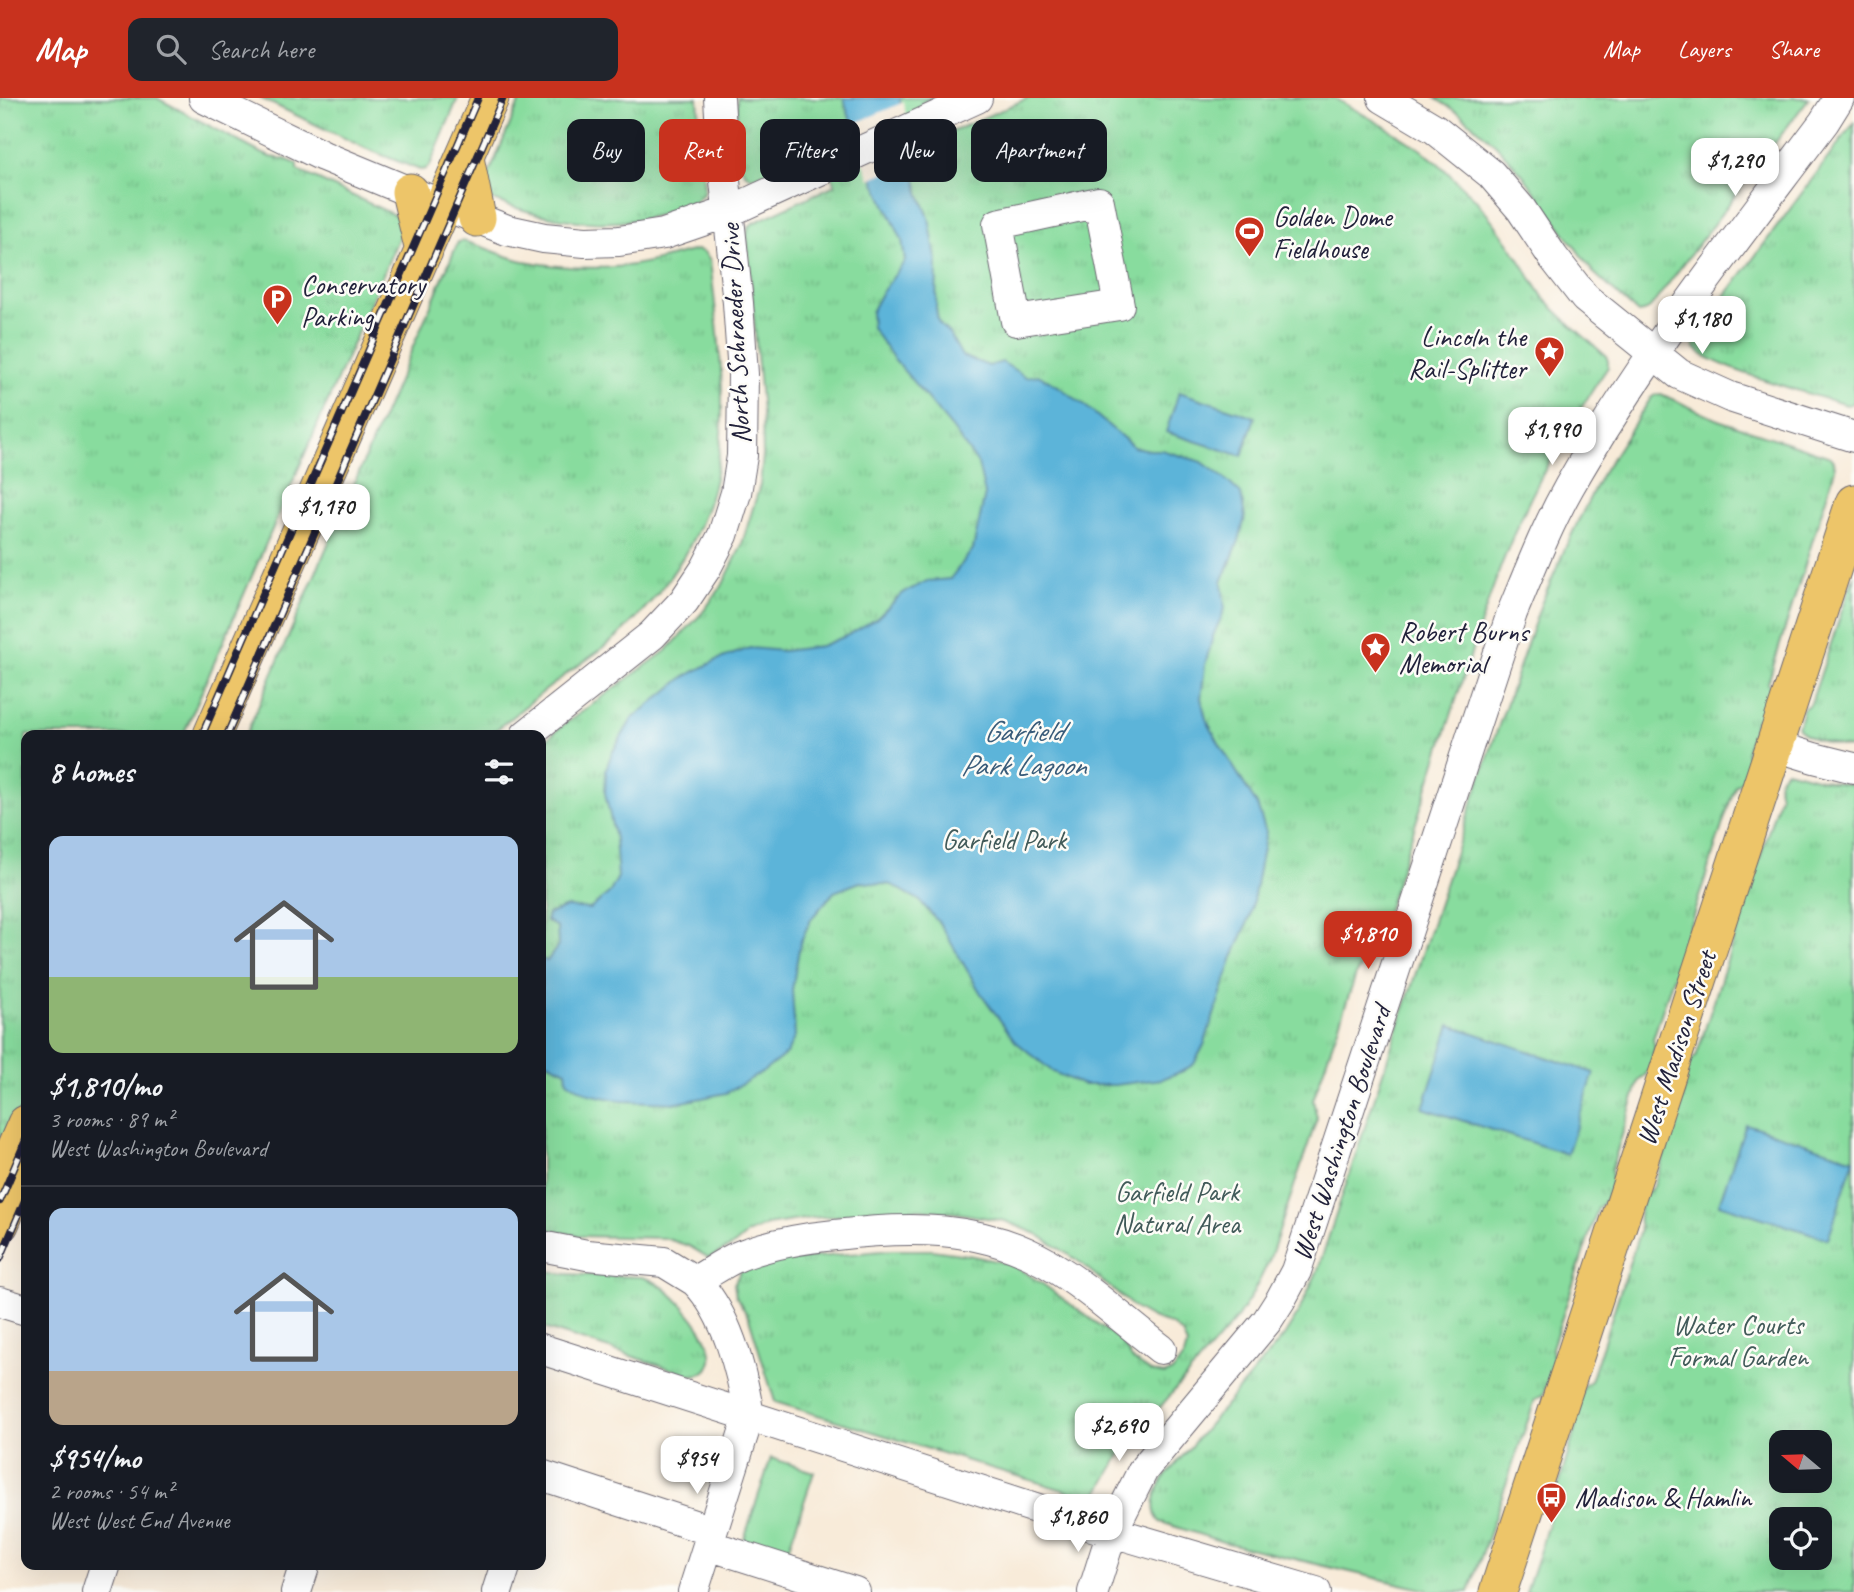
<!DOCTYPE html>
<meta charset="utf-8">
<style>
:root{--surface:#171b24;--page:#20242c;--text:#f1f3f6;--muted:#9ea1a6;--line:#363941;--accent:#c8321e}
body{margin:0;font-family:Caveat,sans-serif;background:var(--page);color:var(--text);height:100vh;display:flex;flex-direction:column;font-size:26px;white-space:nowrap}
*{box-sizing:border-box;margin:0}
p{font-size:23px;color:var(--muted)}
.icon{flex:none;width:38px;height:38px;fill:none;stroke:currentColor;stroke-width:2;stroke-linecap:round;stroke-linejoin:round}
.map{position:relative;flex:1;overflow:hidden}
.side{position:absolute;left:21px;top:632px;width:525px;height:840px;display:flex;flex-direction:column;background:var(--surface);border-radius:14px;box-shadow:0 7px 28px #0002}
.side>*{flex:none}
.guide{position:absolute;left:567px;top:21px;width:665px;height:63px;display:flex;gap:14px}
.needle{width:46px;rotate:289deg}
.controls{position:absolute;left:1769px;top:1332px;display:grid;gap:14px}
.controls a{display:grid;place-items:center;width:63px;height:63px;border-radius:14px;background:var(--surface);box-shadow:0 7px 28px #0002;font-size:35px}
.price{position:absolute;translate:-50% -60px;padding:0 16px;border-radius:14px;background:#fff;color:#222;font-size:23px;line-height:46px;filter:drop-shadow(0 2px 4px #0008)}
.price::after{content:'';position:absolute;left:50%;top:42px;width:21px;height:16px;margin-left:-10px;background:inherit;clip-path:polygon(0 0,100% 0,50% 100%)}
.price.selected{background:var(--accent);color:#fff}
ul{padding:0;list-style:none}
li{display:grid;align-content:center;gap:14px;height:371px;padding:0 28px}
li+li{border-top:2px solid var(--line)}
li span{display:grid;place-items:center;height:217px;border-radius:14px;color:#555}
li>.icon{margin-inline-start:auto}
span .icon{width:126px;height:126px;fill:#fffc;stroke-width:1}
li b{font-size:30px}
h2{display:flex;justify-content:space-between;align-items:center;height:84px;padding:0 28px;font-size:30px}
.pill{padding:0 24px;border-radius:14px;background:var(--surface);box-shadow:0 7px 28px #0002;font-size:24px;line-height:63px}
.pill.selected{background:var(--accent);color:#fff}
header{display:flex;align-items:center;gap:42px;box-sizing:border-box;height:98px;padding:0 35px;background:var(--accent);color:#fff}
header strong{font-size:33px}
nav{display:flex;gap:38px;margin-inline-start:auto;font-size:24px}
.search{width:490px;height:63px;background:var(--page);display:flex;align-items:center;gap:18px;box-sizing:border-box;padding:0 24px;border-radius:14px;color:var(--muted);font-size:26px}
.map>svg:first-child{display:block}
.green{fill:#88dc9e;stroke:#557f6c;stroke-width:2}
.park{fill:url(#park-tufts);stroke:#557f6c;stroke-width:2;fill-rule:evenodd}
.water{fill:#5cb4d9;stroke:#3f6b8a;stroke-width:2}
.pier{fill:#f8ebd9}
.lines{fill:none;stroke-linecap:round;stroke-linejoin:round}
.minor-casing{stroke:#6d6872;stroke-width:32}
.major-casing{stroke:#6d6872;stroke-width:39}
.minor{stroke:#fff;stroke-width:30}
.major{stroke:#edc569;stroke-width:37}
.rail-casing{stroke:#22223b;stroke-width:8}
.rail{stroke:#fdfcf7;stroke-width:5;stroke-dasharray:16;stroke-linecap:butt}
.labels{text-anchor:middle;dominant-baseline:central;stroke-width:5;stroke-linejoin:round;paint-order:stroke}
.poi-label{font-size:28px;fill:#22223b;stroke:#fdfcf7;text-anchor:start}
.street-label{font-size:28px;fill:#22223b;stroke:#fdfcf7}
.park-label{font-size:28px;fill:#415a59;stroke:#fdfcf7}
.water-label{font-size:30px;font-style:italic;fill:#395c7a;stroke:#fdfcf7}
</style>
<header>
<strong>Map</strong>
<div class="search"><svg class="icon" aria-label="search" viewBox="0 0 24 24"><circle cx="10" cy="10" r="6"/><path d="M15 15l6 6"/></svg>Search here</div>
<nav><a>Map</a><a>Layers</a><a>Share</a></nav>
</header>
<div class="map">
<svg width="1854" height="1494" viewBox="0 0 1854 1494">
<defs>
<pattern id="park-tufts" width="24" height="20" patternUnits="userSpaceOnUse" patternTransform="scale(1.75)"><rect width="24" height="20" fill="#88dc9e"/><path d="M3 7l-1-3M5 7V3M7 7l1-3M15 17l-1-3M17 17v-4M19 17l1-3" fill="none" stroke="#75bc89"/></pattern>
</defs>
<rect width="100%" height="100%" fill="#fdfcf7"/>
<filter id="ink" filterUnits="userSpaceOnUse"><feTurbulence type="fractalNoise" baseFrequency=".0143" numOctaves="2"/><feDisplacementMap in="SourceGraphic" scale="14" xChannelSelector="R" yChannelSelector="G"/><feConvolveMatrix kernelMatrix="1 2 1 2 8 2 1 2 1" color-interpolation-filters="sRGB"/></filter>
<filter id="wash" filterUnits="userSpaceOnUse"><feTurbulence type="fractalNoise" baseFrequency=".00686" numOctaves="4" result="noise"/><feDisplacementMap in="SourceGraphic" scale="28" xChannelSelector="R" yChannelSelector="G"/><feGaussianBlur stdDeviation="1.57" result="paint"/><feColorMatrix in="noise" values="0 0 0 0 0 0 0 0 0 0 0 0 0 0 0 0 0 1.4 0 .05"/><feComposite in="paint" operator="in"/></filter>
<g filter="url(#wash)">
<rect width="100%" height="100%" fill="#f8ebd9"/>
<!-- green -->
<path class="green" d="M 771,1360 L 814,1374 L 784,1464 L 741,1450 Z"/>
<!-- park -->
<path class="park" d="M 0,0 L 157,0 L 255,52 L 270,59 L 285,61 L 297,66 L 297,72 L 399,119 L 405,125 L 183,637 L 26,637 L 26,1000 L 9,1041 L 0,1051 Z
M 260,0 L 458,0 L 430,67 L 426,71 L 420,72 L 367,51 Z
M 521,0 L 698,0 L 704,93 C 699,104 689,107 678,111 C 614,135 552,124 490,101 L 486,83 Z
M 737,0 L 932,0 L 922,5 L 936,41 L 1028,0 L 1334,0 L 1384,28 L 1420,51 L 1439,66 L 1475,101 L 1495,126 L 1510,147 L 1545,202 L 1572,228 L 1606,258 L 1608,263 L 1608,269 C 1576,316 1547,364 1523,416 C 1496,473 1478,535 1458,596 C 1430,681 1402,767 1374,853 L 1357,874 L 1313,1002 L 1317,1020 L 1269,1163 L 1253,1195 L 1237,1220 L 1123,1352 L 1098,1395 L 1089,1400 L 775,1304 L 749,1220 L 736,1198 L 734,1186 L 736,1182 L 741,1173 L 752,1165 L 892,1152 L 932,1152 L 968,1157 L 1011,1166 L 1040,1184 L 1121,1243 L 1133,1262 L 1151,1274 L 1164,1277 L 1173,1273 L 1184,1258 L 1187,1247 L 1182,1235 L 1172,1227 L 1152,1220 L 1136,1211 L 1077,1162 L 1037,1136 L 1005,1123 L 957,1115 L 920,1111 L 811,1120 L 767,1127 L 747,1136 L 734,1147 L 709,1160 L 689,1148 L 664,1140 L 580,1138 L 541,1130 L 541,646 L 562,628 L 667,552 L 702,515 L 722,488 L 741,449 L 760,387 L 763,357 L 762,315 L 747,137 L 748,130 L 753,125 L 835,87 L 820,51 L 758,78 L 751,79 L 745,75 L 741,68 L 737,19 Z
M 1435,0 L 1809,0 L 1650,210 L 1643,214 L 1638,215 L 1593,174 L 1522,76 L 1493,44 L 1460,16 Z
M 1854,25 L 1854,305 L 1847,307 C 1824,300 1700,267 1694,248 C 1692,242 1696,237 1699,232 C 1752,164 1802,94 1854,25 Z
M 462,143 C 483,147 503,159 524,163 C 566,171 608,173 649,164 C 665,161 681,155 697,152 L 704,154 L 710,162 C 718,234 731,318 713,389 C 699,445 662,497 620,536 C 605,550 586,562 569,574 C 542,595 516,615 490,637 L 246,637 L 458,144 Z
M 1661,296 L 1718,322 L 1831,359 L 1834,363 L 1835,371 L 1768,585 L 1772,594 L 1764,618 L 1755,624 L 1746,655 L 1750,662 L 1743,682 L 1735,688 L 1653,941 C 1658,955 1651,974 1639,983 L 1611,1072 C 1614,1088 1609,1100 1598,1110 L 1551,1253 L 1554,1263 L 1543,1297 L 1535,1302 L 1469,1494 L 1435,1494 L 1223,1444 L 1160,1424 C 1149,1411 1156,1395 1163,1381 L 1284,1238 L 1297,1217 L 1317,1174 L 1472,705 L 1541,506 L 1567,446 L 1600,379 L 1651,300 L 1655,297 Z
M 1854,477 L 1854,651 C 1839,647 1806,642 1798,630 L 1803,611 L 1811,605 Z
M 1786,672 L 1832,684 L 1854,687 L 1854,1494 L 1526,1494 L 1542,1446 L 1576,1328 L 1573,1319 L 1584,1287 L 1591,1283 L 1640,1132 C 1636,1115 1641,1099 1654,1088 L 1684,996 L 1681,987 L 1689,964 L 1696,959 L 1780,697 C 1777,688 1778,679 1786,672 ZM 1782,1344 L 1820,1344 L 1820,1382 L 1782,1382 ZM 1782,1421 L 1820,1421 L 1820,1460 L 1782,1460 Z
M 541,1171 L 562,1176 L 642,1179 C 653,1182 661,1187 670,1195 C 685,1208 727,1255 705,1273 C 700,1277 696,1277 690,1277 L 541,1229 Z"/>
<!-- water -->
<path class="water" d="M 844,0 L 900,0 L 903,23 L 919,94 L 929,120 L 937,166 L 936,210 L 938,223 L 942,229 L 949,235 L 962,258 L 989,268 L 1002,264 L 1026,279 L 1038,277 L 1055,286 L 1083,306 L 1134,349 L 1150,352 L 1161,352 L 1202,364 L 1224,380 L 1241,396 L 1245,419 L 1239,443 L 1222,484 L 1225,511 L 1213,538 L 1205,567 L 1201,600 L 1206,621 L 1220,647 L 1257,707 L 1266,734 L 1250,819 L 1233,859 L 1204,947 L 1194,966 L 1183,973 L 1162,981 L 1115,987 L 1083,987 L 1053,974 L 1015,943 L 980,894 L 940,826 L 919,802 L 892,787 L 860,784 L 834,794 L 811,821 L 800,845 L 792,892 L 795,938 L 787,955 L 763,974 L 726,995 L 678,1005 L 622,1003 L 589,996 L 567,983 L 566,973 L 541,961 L 541,861 L 547,863 L 558,848 L 557,829 L 546,823 L 548,816 L 567,809 L 590,811 L 610,794 L 618,779 L 615,741 L 605,695 L 606,671 L 612,655 L 632,621 L 684,579 L 717,562 L 750,550 L 783,553 L 821,548 L 846,538 L 877,520 L 903,495 L 927,483 L 950,481 L 973,451 L 985,396 L 978,366 L 952,330 L 894,261 L 872,230 L 871,214 L 880,197 L 905,163 L 902,142 L 876,87 L 847,12 Z
M 1179,294 L 1255,319 L 1242,358 L 1166,334 Z
M 1450,927 L 1594,975 L 1567,1056 L 1423,1010 Z
M 1746,1026 L 1854,1061 L 1828,1141 L 1719,1106 Z"/>
<!-- pier -->
<path class="pier" d="M 904,4 L 906,22 L 915,61 L 870,81 L 849,28 Z"/>
</g>
<g filter="url(#ink)">
<g class="lines">
<defs>
<path id="minor" d="M 204,0 L 323,58 L 410,94 L 507,132 L 544,140 L 585,144 L 619,143 L 664,136 L 728,114 L 977,0
M 1383,0 L 1435,31 L 1491,76 L 1521,111 L 1553,159 L 1585,200 L 1679,276 L 1730,299 L 1854,339
M 1099,104 L 1119,207 L 1016,223 L 998,126 Z
M 526,637 L 652,537 L 684,503 L 706,470 L 723,437 L 736,395 L 742,358 L 743,276 L 738,205 L 723,64 L 719,0
M 1775,648 L 1814,660 L 1854,670
M 541,1148 L 587,1157 L 664,1164 L 695,1183 C 712,1174 729,1160 747,1155 C 775,1145 805,1140 835,1137 C 908,1128 982,1127 1047,1165 C 1088,1189 1123,1222 1161,1251
M 0,1204 L 26,1212
M 541,1251 L 1082,1425 L 1316,1494
M 541,1377 L 712,1433
M 708,1447 L 855,1494
M 97,1494 L 106,1466
M 296,1494 L 305,1466
M 497,1494 L 506,1466
M 693,1494 L 749,1318 C 742,1274 727,1215 695,1183
M 1093,1494 L 1112,1434 L 1143,1372 L 1267,1223 L 1281,1201 L 1296,1173 L 1512,515 C 1530,472 1546,430 1569,389 C 1642,260 1735,143 1824,24 L 1839,0"/>
<path id="major" d="M 465,60 L 477,120
M 410,94 L 424,153
M 212,637 L 490,0
M 3,1079 L 26,1026
M 0,1126 L 26,1066
M 1498,1494 L 1854,405"/>
</defs>
<!-- minor casing -->
<use href="#minor" class="minor-casing"/>
<!-- major casing -->
<use href="#major" class="major-casing"/>
<!-- minor -->
<use href="#minor" class="minor"/>
<!-- major -->
<use href="#major" class="major"/>
<defs>
<path id="rail" d="M 202,637 L 478,0
M 227,637 L 503,0
M 0,1103 L 26,1042
M 0,1161 L 26,1100"/>
</defs>
<!-- rail casing -->
<use href="#rail" class="rail-casing"/>
<!-- rail -->
<use href="#rail" class="rail"/>
</g>
</g>
<!-- icons -->
<defs>
<symbol id="stadium-pin" viewBox="-11 -11 22 30"><path d="M0 17L-7.5 6A9.5 9.5 0 1 1 7.5 6Z" fill="#c8321e" stroke="#fdfcf7"/><path d="M0-5a6.5 5 0 1 0 0 10a6.5 5 0 1 0 0-10ZM-3.5-1.8h7v3.6h-7Z" fill="#fff"/></symbol>
<symbol id="parking-pin" viewBox="-11 -11 22 30"><path d="M0 17L-7.5 6A9.5 9.5 0 1 1 7.5 6Z" fill="#c8321e" stroke="#fdfcf7"/><path d="M-3.5-5.5H1a3.5 3.5 0 0 1 0 7H-1V5.5H-3.5ZM-1-3.4V-.6H.8a1.4 1.4 0 0 0 0-2.8Z" fill="#fff"/></symbol>
<symbol id="sight-pin" viewBox="-11 -11 22 30"><path d="M0 17L-7.5 6A9.5 9.5 0 1 1 7.5 6Z" fill="#c8321e" stroke="#fdfcf7"/><path d="M0-6L1.8-2.2L6-1.7L2.9 1.2L3.7 5.4L0 3.3L-3.7 5.4L-2.9 1.2L-6-1.7L-1.8-2.2Z" fill="#fff"/></symbol>
<symbol id="bus-pin" viewBox="-11 -11 22 30"><path d="M0 17L-7.5 6A9.5 9.5 0 1 1 7.5 6Z" fill="#c8321e" stroke="#fdfcf7"/><path d="M-5-6H5V4H4V6H2V4H-2V6H-4V4H-5ZM-3.5-4V0h7V-4ZM-3.5 1.2v1.5H-2V1.2ZM2 1.2v1.5H3.5V1.2Z" fill="#fff"/></symbol>
</defs>
<g fill-rule="evenodd">
<use href="#stadium-pin" x="1232" y="116" width="35" height="47"/>
<use href="#parking-pin" x="260" y="184" width="35" height="47"/>
<use href="#sight-pin" x="1532" y="236" width="35" height="47"/>
<use href="#sight-pin" x="1358" y="532" width="35" height="47"/>
<use href="#bus-pin" x="1534" y="1382" width="35" height="47"/>
</g>
<g class="labels">
<!-- poi labels -->
<g class="poi-label">
<text x="1273" y="118">Golden Dome<tspan x="1273" dy="32">Fieldhouse</tspan></text>
<text x="301" y="186">Conservatory<tspan x="301" dy="32">Parking</tspan></text>
<text x="1526" y="238" text-anchor="end">Lincoln the<tspan x="1526" dy="32">Rail-Splitter</tspan></text>
<text x="1399" y="533">Robert Burns<tspan x="1399" dy="32">Memorial</tspan></text>
<text x="1575" y="1399">Madison &amp; Hamlin</text>
</g>
<!-- street labels -->
<g class="street-label">
<text transform="translate(735 236) rotate(-93)">North Schraeder Drive</text>
<text transform="translate(1676 950) rotate(-72)">West Madison Street</text>
<text transform="translate(1341 1035) rotate(-72)">West Washington Boulevard</text>
</g>
<!-- park labels -->
<g class="park-label">
<text x="1004" y="741">Garfield Park</text>
<text x="1177" y="1093">Garfield Park<tspan x="1177" dy="32">Natural Area</tspan></text>
<text x="1738" y="1226">Water Courts<tspan x="1738" dy="32">Formal Garden</tspan></text>
</g>
<!-- water labels -->
<g class="water-label">
<text x="1023" y="633">Garfield<tspan x="1023" dy="34">Park Lagoon</tspan></text>
</g>
</g>
</svg>
<div class="controls">
<a><svg class="needle" viewBox="-14 -14 28 28"><path d="M0-13l5 13h-10z" fill="#e53935"/><path d="M0 13l5-13h-10z" fill="#9ea1a6"/></svg></a>
<a><svg class="icon" aria-label="locate" viewBox="0 0 24 24"><circle cx="12" cy="12" r="6"/><path d="M12 2v4M12 18v4M2 12h4M18 12h4"/></svg></a>
</div>
<b class="price" style="left:1735px;top:100px">$1,290</b>
<b class="price" style="left:1702px;top:258px">$1,180</b>
<b class="price" style="left:1552px;top:369px">$1,990</b>
<b class="price" style="left:326px;top:446px">$1,170</b>
<b class="price selected" style="left:1368px;top:873px">$1,810</b>
<b class="price" style="left:1119px;top:1365px">$2,690</b>
<b class="price" style="left:697px;top:1398px">$954</b>
<b class="price" style="left:1078px;top:1456px">$1,860</b>
<div class="guide">
<a class="pill">Buy</a>
<a class="pill selected">Rent</a>
<a class="pill">Filters</a>
<a class="pill">New</a>
<a class="pill">Apartment</a>
</div>
<section class="side">
<h2>8 homes<svg class="icon" aria-label="filters" viewBox="0 0 24 24"><path d="M4 7h16M4 17h16"/><circle cx="9" cy="7" r="2"/><circle cx="15" cy="17" r="2"/></svg></h2>
<ul>
<li><span style="background:linear-gradient(#a9c7e8 65%,#8fb573 0)"><svg class="icon" aria-label="home" viewBox="0 0 24 24"><path d="M3 11l9-7 9 7M6 9v11h12V9"/></svg></span><div><b>$1,810/mo</b><p>3 rooms · 89 m²</p><p>West Washington Boulevard</p></div></li>
<li><span style="background:linear-gradient(#a9c7e8 75%,#b9a48a 0)"><svg class="icon" aria-label="home" viewBox="0 0 24 24"><path d="M3 11l9-7 9 7M6 9v11h12V9"/></svg></span><div><b>$954/mo</b><p>2 rooms · 54 m²</p><p>West West End Avenue</p></div></li>
</ul>
</section>
</div>
